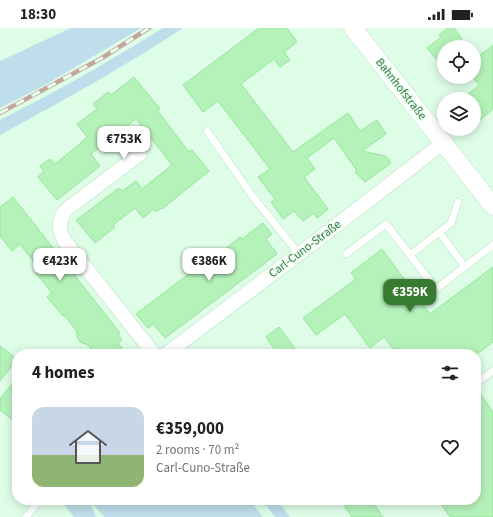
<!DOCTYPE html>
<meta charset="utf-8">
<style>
:root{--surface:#fff;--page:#f2f2f2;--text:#202124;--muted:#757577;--accent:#367b30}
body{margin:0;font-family:"Source Sans 3",sans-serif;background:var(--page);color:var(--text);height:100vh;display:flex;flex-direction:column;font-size:15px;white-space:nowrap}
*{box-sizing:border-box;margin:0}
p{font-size:13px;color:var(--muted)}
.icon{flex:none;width:22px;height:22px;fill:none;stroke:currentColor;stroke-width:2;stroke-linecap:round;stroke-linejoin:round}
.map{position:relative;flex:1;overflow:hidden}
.details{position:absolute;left:12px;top:321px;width:469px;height:156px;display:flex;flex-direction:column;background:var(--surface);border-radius:16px;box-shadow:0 2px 10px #0003}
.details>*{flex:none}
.controls{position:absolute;left:437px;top:12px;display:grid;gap:8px}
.controls a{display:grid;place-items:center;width:44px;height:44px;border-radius:50%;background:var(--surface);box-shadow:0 2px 10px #0003;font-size:20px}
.price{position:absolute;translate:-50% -34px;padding:0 9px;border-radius:8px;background:#fff;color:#222;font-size:13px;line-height:26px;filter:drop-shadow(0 1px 2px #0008)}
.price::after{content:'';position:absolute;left:50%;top:24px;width:12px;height:9px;margin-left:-6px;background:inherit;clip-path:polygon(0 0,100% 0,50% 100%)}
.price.current{background:var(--accent);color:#fff}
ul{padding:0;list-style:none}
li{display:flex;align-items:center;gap:12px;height:100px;padding:0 20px}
li span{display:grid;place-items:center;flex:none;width:112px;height:80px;border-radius:12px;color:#555}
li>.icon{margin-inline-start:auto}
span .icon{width:48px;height:48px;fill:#fffc;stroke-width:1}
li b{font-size:17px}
h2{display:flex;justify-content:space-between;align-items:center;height:48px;padding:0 20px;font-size:17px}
.status{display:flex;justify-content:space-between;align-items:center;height:28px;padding:0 20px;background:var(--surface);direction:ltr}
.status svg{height:11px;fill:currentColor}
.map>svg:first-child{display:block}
.green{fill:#bddeea}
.building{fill:#b5f2ba;stroke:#95e59a}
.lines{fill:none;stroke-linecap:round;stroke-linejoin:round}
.service-casing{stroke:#bae0c1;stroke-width:8}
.minor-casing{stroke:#bae0c1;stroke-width:15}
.tertiary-casing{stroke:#bae0c1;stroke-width:19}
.service{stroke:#fff;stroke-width:7}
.minor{stroke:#fff;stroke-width:14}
.tertiary{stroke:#fff;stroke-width:18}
.rail-casing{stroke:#c5a69e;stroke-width:4.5}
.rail{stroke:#e5ffec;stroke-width:3;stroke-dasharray:9;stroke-linecap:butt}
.labels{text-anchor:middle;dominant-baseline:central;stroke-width:3;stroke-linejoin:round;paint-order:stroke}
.street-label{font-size:12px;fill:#467348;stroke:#e5ffec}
</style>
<div class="status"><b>18:30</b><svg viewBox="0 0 49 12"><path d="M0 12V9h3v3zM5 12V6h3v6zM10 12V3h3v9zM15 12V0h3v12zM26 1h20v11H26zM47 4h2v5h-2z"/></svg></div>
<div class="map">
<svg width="493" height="489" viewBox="0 0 493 489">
<rect width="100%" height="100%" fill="#defde7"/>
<!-- green -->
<path class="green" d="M 71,0 L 141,0 L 45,57 L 0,80 L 0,33 Z
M 163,0 L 183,0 C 124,39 62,73 0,107 L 0,92 C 56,64 110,33 163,0 Z
M 66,472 L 89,472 L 96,489 L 74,489 L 63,475 Z
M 90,472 L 249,472 L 263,489 L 104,489 Z
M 262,472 L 277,472 L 290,489 L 275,489 Z"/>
<!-- building -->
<path class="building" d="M 259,0 L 287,0 L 297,14 L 284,24 L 290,32 L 280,39 L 274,31 L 241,56 L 293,124 L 348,85 L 360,103 L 377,92 L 386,106 L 362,123 L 386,128 L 391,135 L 365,154 L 355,144 L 357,143 L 334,110 L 307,130 L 315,141 L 304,149 L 328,181 L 317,190 L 314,185 L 303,193 L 294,183 L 283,191 L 271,174 L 275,171 L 258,149 L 270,141 L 218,73 L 203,84 L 183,57 Z
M 448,0 L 454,0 L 467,19 L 444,19 L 444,41 L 427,20 L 441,9 L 439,7 Z
M 493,17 L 493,81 L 480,92 L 474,84 L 474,71 L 462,71 L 479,57 L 474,51 L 474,32 Z
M 134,49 L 160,81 L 157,82 L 189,124 L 192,122 L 209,143 L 162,181 L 161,180 L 156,184 L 154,181 L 143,190 L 135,180 L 113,197 L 115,199 L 95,215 L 76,192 L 119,160 L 122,163 L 136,153 L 142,161 L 172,137 L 136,91 L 91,126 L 100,138 L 57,172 L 38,149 L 44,143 L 40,138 L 50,131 L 55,136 L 81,115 L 81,114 L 87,109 L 77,96 L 97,81 L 93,76 L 108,64 L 111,67 Z
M 13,169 L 120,305 L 118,306 L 122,312 L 118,315 L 126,326 L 95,326 L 88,317 L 80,314 L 78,311 L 76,302 L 64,287 L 63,288 L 47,269 L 52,265 L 36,245 L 40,242 L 20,216 L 12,223 L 0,208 L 0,179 Z
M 263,195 L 272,206 L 266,211 L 277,226 L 165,310 L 153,296 L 148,300 L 136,286 L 223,220 L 224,222 L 240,209 L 242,211 Z
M 382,221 L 430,286 L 493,239 L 493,314 L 477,326 L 397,326 L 384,309 L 370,320 L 345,286 L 316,307 L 303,290 L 356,251 L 351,245 Z
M 279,299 L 299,326 L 278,326 L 266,309 Z
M 0,318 L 17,331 L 0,353 Z
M 17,350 L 17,395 L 0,382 L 0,371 Z
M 476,360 L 493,384 L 493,489 L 450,489 L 438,472 L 476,472 Z
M 340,472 L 371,472 L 383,489 L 352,489 Z"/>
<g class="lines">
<defs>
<path id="service" d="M 207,103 L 256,173 L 299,226
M 439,204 L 465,239
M 346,226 L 386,196 L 436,261 L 493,217
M 410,227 L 451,195 L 458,174
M 476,355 L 493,343
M 26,489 L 40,472"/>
<path id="minor" d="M 140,126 L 67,181 C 58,190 58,201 64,212 L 154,326
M 166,326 L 299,226 L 443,115"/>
<path id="tertiary" d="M 353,0 L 493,178"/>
</defs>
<!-- service casing -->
<use href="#service" class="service-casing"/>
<!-- minor casing -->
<use href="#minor" class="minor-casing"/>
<!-- tertiary casing -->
<use href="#tertiary" class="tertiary-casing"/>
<!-- service -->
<use href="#service" class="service"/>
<!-- minor -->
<use href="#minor" class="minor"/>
<!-- tertiary -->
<use href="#tertiary" class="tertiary"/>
<defs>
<path id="rail" d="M 0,85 L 102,30 L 149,0"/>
</defs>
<!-- rail casing -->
<use href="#rail" class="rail-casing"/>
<!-- rail -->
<use href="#rail" class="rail"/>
</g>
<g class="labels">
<!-- street labels -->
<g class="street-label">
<text transform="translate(401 61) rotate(52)">Bahnhofstraße</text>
<text transform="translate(305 221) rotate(-37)">Carl-Cuno-Straße</text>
</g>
</g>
</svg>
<div class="controls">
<a><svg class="icon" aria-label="locate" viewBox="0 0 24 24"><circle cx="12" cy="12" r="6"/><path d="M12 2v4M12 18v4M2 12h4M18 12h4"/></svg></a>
<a><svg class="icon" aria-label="layers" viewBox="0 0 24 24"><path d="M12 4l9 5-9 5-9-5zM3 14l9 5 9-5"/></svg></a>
</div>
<b class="price" style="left:124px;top:132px">€753K</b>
<b class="price" style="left:60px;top:254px">€423K</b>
<b class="price" style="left:209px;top:254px">€386K</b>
<b class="price current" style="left:410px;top:285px">€359K</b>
<section class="details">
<h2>4 homes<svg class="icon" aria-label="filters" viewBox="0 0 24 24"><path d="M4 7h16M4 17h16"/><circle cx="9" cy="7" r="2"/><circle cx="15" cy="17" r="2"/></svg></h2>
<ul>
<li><span style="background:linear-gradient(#c9d6e8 60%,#8fb573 0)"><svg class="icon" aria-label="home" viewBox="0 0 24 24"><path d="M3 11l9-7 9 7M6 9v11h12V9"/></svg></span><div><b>€359,000</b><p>2 rooms · 70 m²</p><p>Carl-Cuno-Straße</p></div><svg class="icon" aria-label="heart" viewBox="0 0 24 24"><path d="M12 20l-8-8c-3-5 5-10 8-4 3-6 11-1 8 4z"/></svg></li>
</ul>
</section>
</div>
